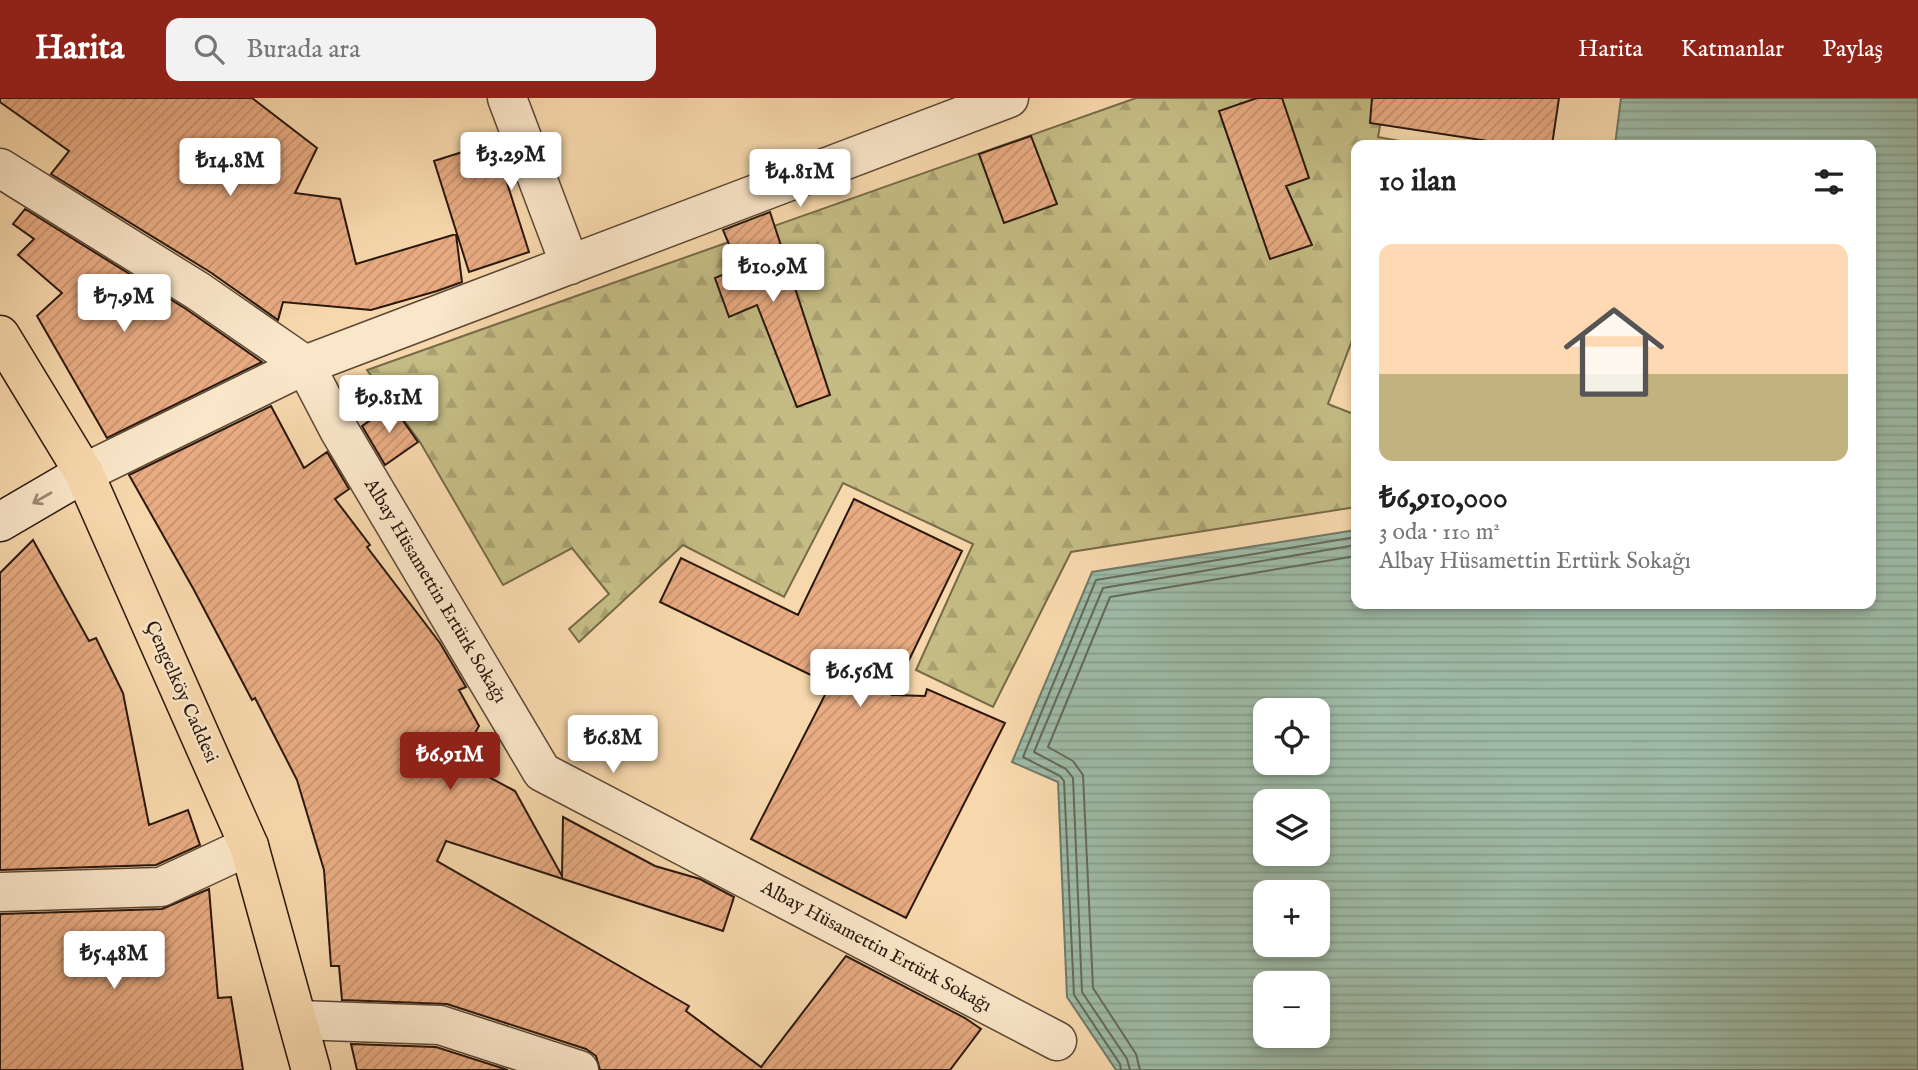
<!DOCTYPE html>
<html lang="tr">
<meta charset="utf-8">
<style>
:root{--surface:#fff;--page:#f2f2f2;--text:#222;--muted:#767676;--line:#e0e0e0;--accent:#8f2418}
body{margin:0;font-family:"IM FELL English",serif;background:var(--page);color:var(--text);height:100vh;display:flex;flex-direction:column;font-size:26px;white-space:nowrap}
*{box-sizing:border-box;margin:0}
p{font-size:23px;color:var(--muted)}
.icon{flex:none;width:38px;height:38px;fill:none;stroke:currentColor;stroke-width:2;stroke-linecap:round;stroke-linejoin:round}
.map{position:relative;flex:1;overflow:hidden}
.sheet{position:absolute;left:1351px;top:42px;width:525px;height:469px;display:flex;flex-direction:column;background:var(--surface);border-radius:14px;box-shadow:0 4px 10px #0003}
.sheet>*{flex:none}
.fabs{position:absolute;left:1253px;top:600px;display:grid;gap:14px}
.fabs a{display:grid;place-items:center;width:77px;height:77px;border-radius:14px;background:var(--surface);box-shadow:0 4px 10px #0003;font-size:35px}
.price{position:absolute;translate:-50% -60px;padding:0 16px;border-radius:7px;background:#fff;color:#222;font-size:23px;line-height:46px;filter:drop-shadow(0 2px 4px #0008)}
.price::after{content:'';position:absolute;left:50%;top:42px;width:21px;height:16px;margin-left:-10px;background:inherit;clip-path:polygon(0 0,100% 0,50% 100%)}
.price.selected{background:var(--accent);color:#fff}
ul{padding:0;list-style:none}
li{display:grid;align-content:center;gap:14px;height:371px;padding:0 28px}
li+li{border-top:2px solid var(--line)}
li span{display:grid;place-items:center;height:217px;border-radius:14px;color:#555}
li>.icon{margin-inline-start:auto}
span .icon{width:126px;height:126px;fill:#fffc;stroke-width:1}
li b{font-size:30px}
h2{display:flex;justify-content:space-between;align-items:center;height:84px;padding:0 28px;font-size:30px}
header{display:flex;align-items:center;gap:42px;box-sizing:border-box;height:98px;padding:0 35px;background:var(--accent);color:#fff}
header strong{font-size:33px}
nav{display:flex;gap:38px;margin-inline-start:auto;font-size:24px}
.search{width:490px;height:63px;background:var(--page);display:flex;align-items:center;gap:18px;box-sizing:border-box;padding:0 24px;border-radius:14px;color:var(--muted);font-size:26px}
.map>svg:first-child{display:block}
.forest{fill:url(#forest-firs);stroke:#776a48;stroke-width:2}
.water{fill:url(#water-rules);stroke:#707969;stroke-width:2;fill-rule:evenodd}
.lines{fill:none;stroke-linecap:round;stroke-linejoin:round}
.shore{stroke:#64695a;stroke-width:2}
.building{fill:url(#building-hatch);stroke:#2a180d;stroke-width:2}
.street-casing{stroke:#5d4835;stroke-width:41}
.secondary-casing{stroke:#2a180d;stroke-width:41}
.primary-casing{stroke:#2a180d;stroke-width:41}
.street{stroke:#fae6c9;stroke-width:38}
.secondary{stroke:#fae6c9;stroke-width:38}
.primary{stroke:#f7d8ac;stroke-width:38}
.oneway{stroke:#9c8974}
.labels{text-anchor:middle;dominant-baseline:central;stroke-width:5;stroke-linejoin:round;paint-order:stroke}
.street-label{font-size:19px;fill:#2a180d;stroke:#fae6c9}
</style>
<header>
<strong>Harita</strong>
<div class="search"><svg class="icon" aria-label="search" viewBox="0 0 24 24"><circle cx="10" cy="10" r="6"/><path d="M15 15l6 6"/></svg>Burada ara</div>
<nav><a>Harita</a><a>Katmanlar</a><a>Paylaş</a></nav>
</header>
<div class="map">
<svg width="1918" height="972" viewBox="0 0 1918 972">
<defs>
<pattern id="forest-firs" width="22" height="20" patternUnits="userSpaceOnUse" patternTransform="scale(1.75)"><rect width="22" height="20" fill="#c4bc84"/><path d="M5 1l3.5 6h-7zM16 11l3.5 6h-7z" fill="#a9a171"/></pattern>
<pattern id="water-rules" width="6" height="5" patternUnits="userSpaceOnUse" patternTransform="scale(1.75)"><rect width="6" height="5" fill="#9ebaa6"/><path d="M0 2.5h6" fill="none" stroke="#889f8e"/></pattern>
<pattern id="building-hatch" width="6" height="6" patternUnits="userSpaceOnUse" patternTransform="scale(1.75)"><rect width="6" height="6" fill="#e8ab82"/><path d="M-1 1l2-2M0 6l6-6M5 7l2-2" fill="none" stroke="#c7926f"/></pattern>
</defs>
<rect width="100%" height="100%" fill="#f7d8ac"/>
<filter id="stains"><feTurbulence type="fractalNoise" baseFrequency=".00286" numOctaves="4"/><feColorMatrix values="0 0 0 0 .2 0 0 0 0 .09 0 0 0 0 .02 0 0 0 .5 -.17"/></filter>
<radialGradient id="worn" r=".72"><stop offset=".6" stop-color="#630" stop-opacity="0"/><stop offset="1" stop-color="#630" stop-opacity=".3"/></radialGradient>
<!-- forest -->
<path class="forest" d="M 1136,0 L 1385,0 L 1378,39 L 1421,47 L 1356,47 L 1356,232 L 1328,306 L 1356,317 L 1356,409 L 1071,454 L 993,609 L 916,572 L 973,446 L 843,385 L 784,499 L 683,447 L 579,544 L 569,531 L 609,496 L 572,450 L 503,487 L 420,344 L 367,272 Z"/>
<!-- water -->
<path class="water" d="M 1621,0 L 1918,0 L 1918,972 L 1116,972 L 1067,899 L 1058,684 L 1012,664 L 1092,474 L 1356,432 L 1356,506 L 1871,506 L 1871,47 L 1615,47 ZM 1265,612 L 1318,612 L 1318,665 L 1265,665 ZM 1265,704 L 1318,704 L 1318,756 L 1265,756 ZM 1265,794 L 1318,794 L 1318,847 L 1265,847 ZM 1265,886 L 1318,886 L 1318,938 L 1265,938 Z"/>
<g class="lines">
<!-- shore -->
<path class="shore" d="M 1121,972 L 1120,966 L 1074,897 L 1064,683 L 1060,678 L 1023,659 L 1096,482 L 1356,439
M 1130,972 L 1127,961 L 1082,894 L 1073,680 L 1066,671 L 1034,654 L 1103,490 L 1356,447
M 1140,972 L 1136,956 L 1093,890 L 1083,677 L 1073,663 L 1048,649 L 1110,499 L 1356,458"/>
</g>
<!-- building -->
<path class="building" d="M 0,0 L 252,0 L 317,50 L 295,95 L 340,101 L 356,166 L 456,136 L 462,184 L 437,193 L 371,212 L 283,204 L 278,222 L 210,174 L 51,76 L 69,53 L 0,4 Z
M 1257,0 L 1282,0 L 1309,80 L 1286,88 L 1312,147 L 1270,161 L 1219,13 Z
M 1372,0 L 1559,0 L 1552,47 L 1514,47 L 1370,25 Z
M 1031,38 L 1057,106 L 1004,125 L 979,56 Z
M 494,44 L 529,154 L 469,174 L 434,63 Z
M 25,111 L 186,211 L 262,264 L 107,340 L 37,218 L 62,195 L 18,157 L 34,141 L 13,126 Z
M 770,114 L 830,297 L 797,309 L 757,207 L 729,219 L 715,180 L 739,170 L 723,132 Z
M 392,307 L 418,344 L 385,367 L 362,328 Z
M 271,308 L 304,370 L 327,354 L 349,391 L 335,401 L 370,447 L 367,449 L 440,545 L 466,589 L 459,592 L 479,628 L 459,663 L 515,693 L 562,778 L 563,719 L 655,768 L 700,781 L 734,799 L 723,833 L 446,743 L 437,763 L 689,908 L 686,913 L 761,969 L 846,858 L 965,920 L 981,931 L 950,972 L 600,972 L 596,958 L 586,951 L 447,906 L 342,902 L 339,868 L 331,868 L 324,772 L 297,682 L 255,600 L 252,602 L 194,492 L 129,377 Z
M 854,401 L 962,453 L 892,597 L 925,598 L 927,591 L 1005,625 L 906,820 L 751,741 L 827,593 L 846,594 L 660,504 L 681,460 L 798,517 Z
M 33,442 L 89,543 L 96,540 L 123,595 L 149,727 L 188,712 L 200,747 L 156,767 L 0,772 L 0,475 Z
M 209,791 L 218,900 L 231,899 L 243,972 L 0,972 L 0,816 L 162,811 Z
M 351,946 L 436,949 L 508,972 L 357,972 Z"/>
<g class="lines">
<defs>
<path id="street" d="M 507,0 L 570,167
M 0,70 L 198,193 L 305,267 L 339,332 L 542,674 L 1057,943
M 84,375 L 305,267 L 1009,0
M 0,794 L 161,789 L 249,748
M 298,922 L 440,927 L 579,972"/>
<path id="secondary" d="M 0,424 L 84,375"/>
<path id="primary" d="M 0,237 L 84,375 L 249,748 L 311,972"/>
</defs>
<!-- street casing -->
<use href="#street" class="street-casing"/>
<!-- secondary casing -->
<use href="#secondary" class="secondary-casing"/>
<!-- primary casing -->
<use href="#primary" class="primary-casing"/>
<!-- street -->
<use href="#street" class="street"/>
<!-- secondary -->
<use href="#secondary" class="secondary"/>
<!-- primary -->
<use href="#primary" class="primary"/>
</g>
<!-- one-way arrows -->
<defs><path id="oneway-shaft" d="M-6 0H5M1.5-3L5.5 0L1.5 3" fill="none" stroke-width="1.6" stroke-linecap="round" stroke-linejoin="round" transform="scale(1.75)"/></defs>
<use class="oneway" href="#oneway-shaft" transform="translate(42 400) rotate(150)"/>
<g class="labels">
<!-- street labels -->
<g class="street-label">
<text transform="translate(435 493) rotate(59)">Albay Hüsamettin Ertürk Sokağı</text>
<text transform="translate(181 594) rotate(66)">Çengelköy Caddesi</text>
<text transform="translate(876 849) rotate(28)">Albay Hüsamettin Ertürk Sokağı</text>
</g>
</g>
<rect width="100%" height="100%" filter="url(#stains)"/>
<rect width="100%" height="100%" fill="url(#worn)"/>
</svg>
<div class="fabs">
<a><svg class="icon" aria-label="locate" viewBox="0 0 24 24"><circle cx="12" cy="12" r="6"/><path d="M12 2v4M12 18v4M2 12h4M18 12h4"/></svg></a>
<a><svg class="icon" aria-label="layers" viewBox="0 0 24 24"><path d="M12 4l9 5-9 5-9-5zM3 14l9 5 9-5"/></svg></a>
<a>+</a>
<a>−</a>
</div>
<b class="price" style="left:511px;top:94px">₺3.29M</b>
<b class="price" style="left:230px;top:100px">₺14.8M</b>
<b class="price" style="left:800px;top:111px">₺4.81M</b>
<b class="price" style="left:773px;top:206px">₺10.9M</b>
<b class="price" style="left:124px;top:236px">₺7.9M</b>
<b class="price" style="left:389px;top:337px">₺9.81M</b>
<b class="price" style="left:860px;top:611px">₺6.56M</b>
<b class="price" style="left:613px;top:677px">₺6.8M</b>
<b class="price selected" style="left:450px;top:694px">₺6.91M</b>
<b class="price" style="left:114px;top:893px">₺5.48M</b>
<section class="sheet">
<h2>10 ilan<svg class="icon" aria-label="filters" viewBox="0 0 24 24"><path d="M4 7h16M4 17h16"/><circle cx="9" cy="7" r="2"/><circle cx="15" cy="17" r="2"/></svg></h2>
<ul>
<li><span style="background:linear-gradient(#ffd9b3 60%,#c2b280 0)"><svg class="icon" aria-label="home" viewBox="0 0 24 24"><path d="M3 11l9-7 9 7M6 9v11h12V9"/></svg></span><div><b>₺6,910,000</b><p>3 oda · 110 m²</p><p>Albay Hüsamettin Ertürk Sokağı</p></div></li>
</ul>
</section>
</div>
